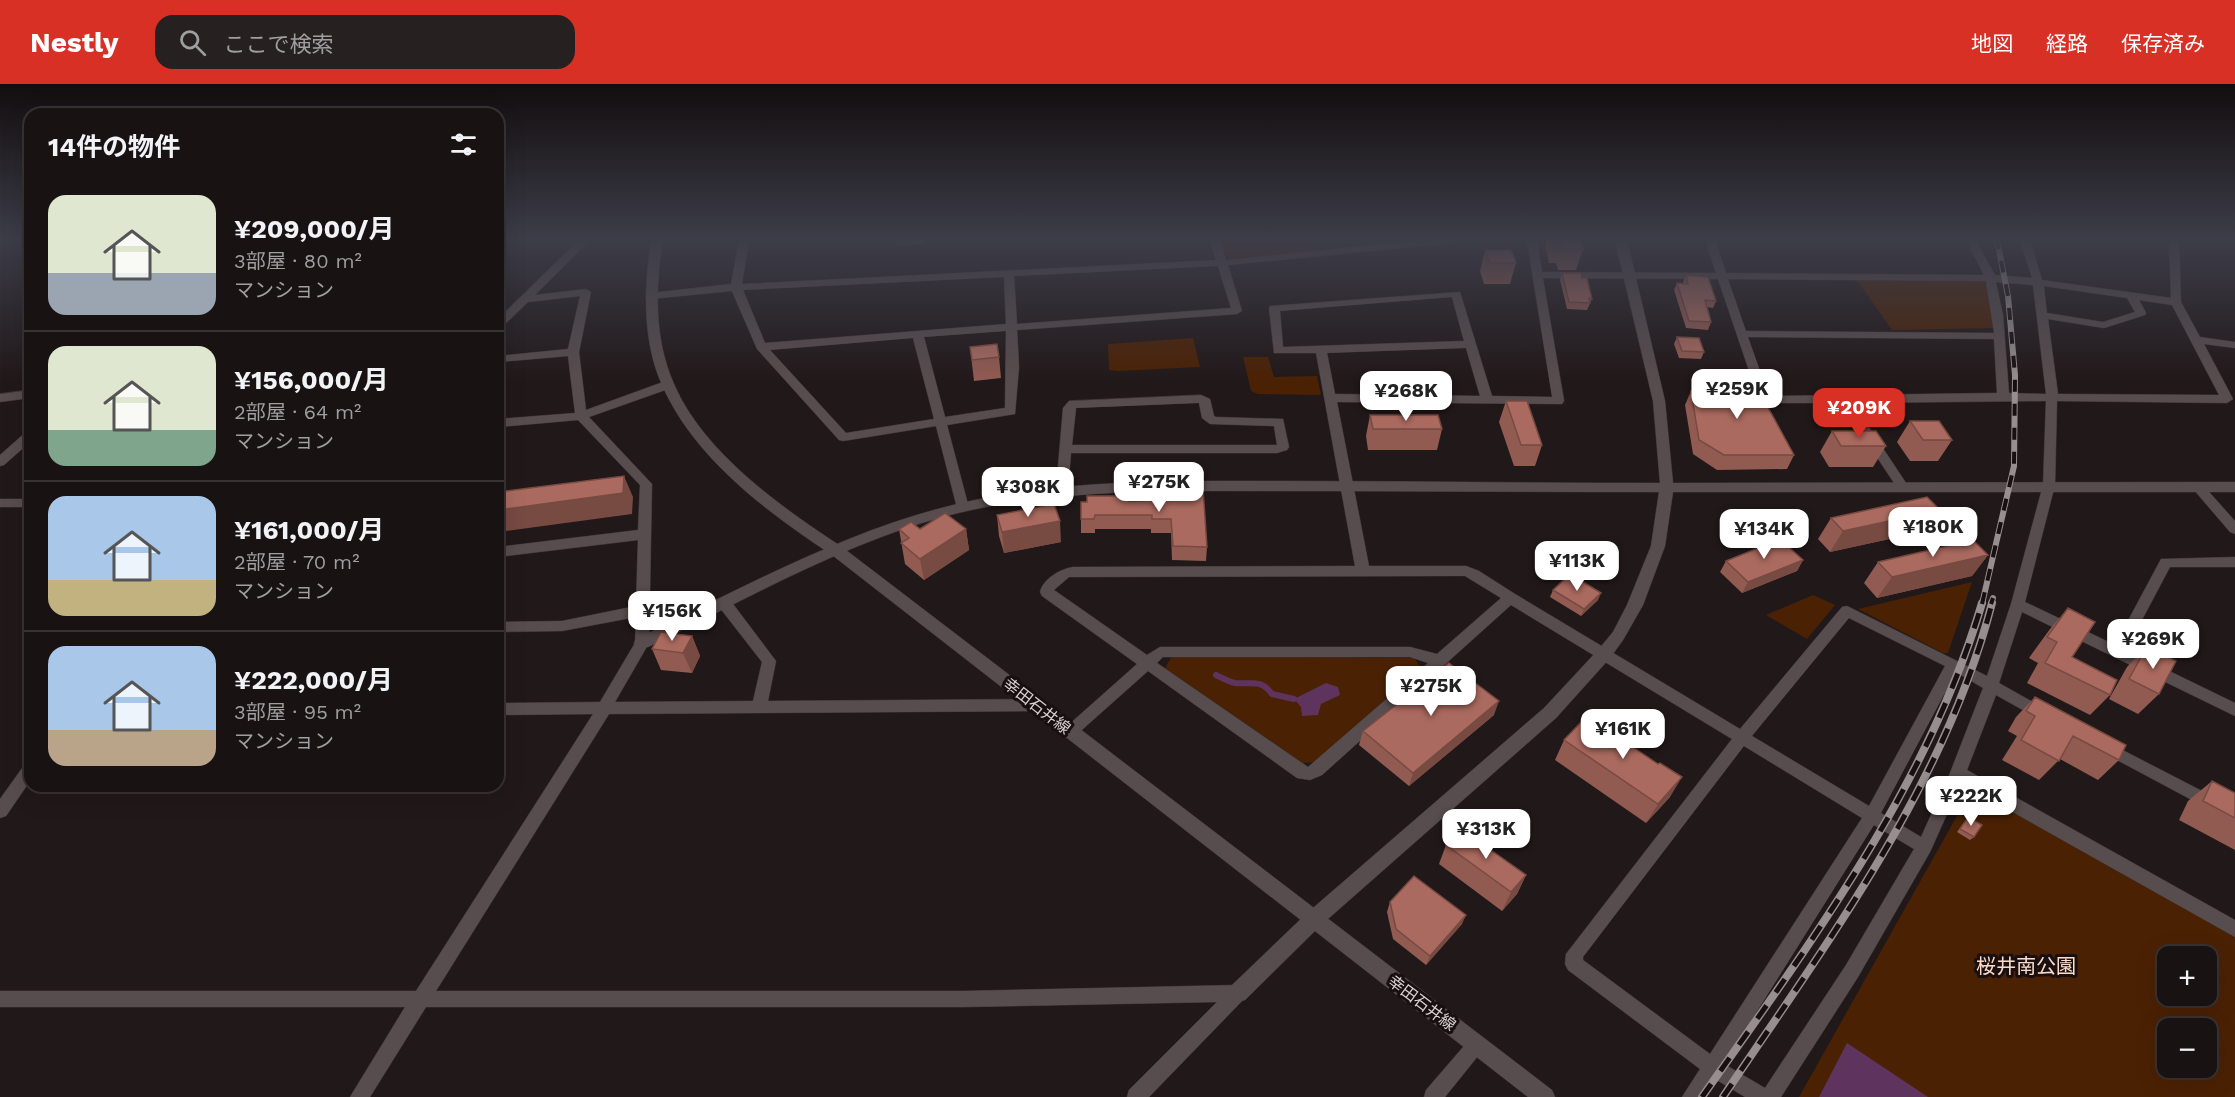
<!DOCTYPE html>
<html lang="ja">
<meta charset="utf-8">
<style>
:root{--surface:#191213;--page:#262021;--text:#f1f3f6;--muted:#9f9ea0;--line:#373233;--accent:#d93025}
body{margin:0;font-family:"Work Sans","Noto Sans JP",sans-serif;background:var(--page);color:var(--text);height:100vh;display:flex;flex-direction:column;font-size:22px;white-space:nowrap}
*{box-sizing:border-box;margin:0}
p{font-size:20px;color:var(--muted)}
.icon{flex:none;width:33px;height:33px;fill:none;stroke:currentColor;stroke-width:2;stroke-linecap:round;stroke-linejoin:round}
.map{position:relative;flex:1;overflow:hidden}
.side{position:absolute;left:24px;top:24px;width:480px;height:684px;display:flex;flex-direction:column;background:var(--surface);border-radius:18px;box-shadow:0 6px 24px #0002,0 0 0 2px var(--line)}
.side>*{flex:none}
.fabs{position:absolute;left:2157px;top:862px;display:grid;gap:12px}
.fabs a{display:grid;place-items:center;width:60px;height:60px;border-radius:12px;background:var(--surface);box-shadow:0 6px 24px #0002,0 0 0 2px var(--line);font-size:30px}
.price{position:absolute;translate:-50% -51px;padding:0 14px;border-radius:12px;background:#fff;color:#222;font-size:20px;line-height:39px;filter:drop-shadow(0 2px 3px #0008)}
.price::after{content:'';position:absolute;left:50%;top:36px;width:18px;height:14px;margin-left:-9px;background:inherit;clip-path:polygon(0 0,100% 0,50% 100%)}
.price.selected{background:var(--accent);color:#fff}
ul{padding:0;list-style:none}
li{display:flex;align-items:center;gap:18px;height:150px;padding:0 24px}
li+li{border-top:2px solid var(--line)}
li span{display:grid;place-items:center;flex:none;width:168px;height:120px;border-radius:18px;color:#555}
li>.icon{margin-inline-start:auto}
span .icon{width:72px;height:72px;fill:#fffc;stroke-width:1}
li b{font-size:26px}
h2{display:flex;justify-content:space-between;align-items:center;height:72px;padding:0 24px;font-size:26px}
header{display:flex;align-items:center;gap:36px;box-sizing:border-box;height:84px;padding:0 30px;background:var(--accent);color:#fff}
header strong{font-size:28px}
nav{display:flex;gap:33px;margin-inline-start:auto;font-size:21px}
.search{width:420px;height:54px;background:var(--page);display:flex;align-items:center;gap:15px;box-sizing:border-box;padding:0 21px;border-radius:18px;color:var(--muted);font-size:22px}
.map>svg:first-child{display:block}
.green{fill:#4b2104;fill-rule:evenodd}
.water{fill:#5e345e}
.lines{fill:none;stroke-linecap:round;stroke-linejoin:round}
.stream{stroke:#5e345e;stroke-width:6}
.minor-casing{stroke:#3c3536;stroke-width:1}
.tertiary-casing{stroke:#3c3536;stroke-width:1}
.secondary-casing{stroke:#3c3536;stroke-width:1}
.minor{fill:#584d4e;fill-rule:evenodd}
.tertiary{fill:#584d4e;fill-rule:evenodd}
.secondary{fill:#584d4e;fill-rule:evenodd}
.rail-far1-casing{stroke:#968e8f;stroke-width:6}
.rail-casing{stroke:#968e8f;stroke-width:8}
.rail-far1{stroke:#180f10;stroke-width:4;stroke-dasharray:12;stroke-linecap:butt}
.rail{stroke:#180f10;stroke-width:5;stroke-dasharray:16;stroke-linecap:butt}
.wall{fill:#925b52}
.shaded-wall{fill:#774a42}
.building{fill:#aa6a5f;stroke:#774a42;stroke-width:1.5}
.labels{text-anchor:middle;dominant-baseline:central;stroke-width:6;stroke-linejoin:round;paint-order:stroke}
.street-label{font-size:16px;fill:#d8d1d2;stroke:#180f10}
.near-park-label{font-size:20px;fill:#fcdac7;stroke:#180f10}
</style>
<header>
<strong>Nestly</strong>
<div class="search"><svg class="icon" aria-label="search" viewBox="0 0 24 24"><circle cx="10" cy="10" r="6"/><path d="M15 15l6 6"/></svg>ここで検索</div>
<nav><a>地図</a><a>経路</a><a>保存済み</a></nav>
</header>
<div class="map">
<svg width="2235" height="1013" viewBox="0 0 2235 1013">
<rect width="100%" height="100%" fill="#211819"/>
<!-- green -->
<path class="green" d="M 1218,156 L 1309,156 L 1316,167 L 1233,176 L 1224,173 Z
M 1856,195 L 1986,195 L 1996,244 L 1892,246 Z
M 1193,254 L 1200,283 L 1117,287 L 1109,286 L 1108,260 Z
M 1243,273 L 1268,273 L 1274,293 L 1317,292 L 1321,311 L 1258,310 L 1251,307 Z
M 1972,498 L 1948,569 L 1943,569 L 1858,525 Z
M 1813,511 L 1835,521 L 1807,555 L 1766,531 Z
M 1172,572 L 1415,574 L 1420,584 L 1317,678 L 1303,679 L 1165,584 Z
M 1971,707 L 1982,707 L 2235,851 L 2235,1013 L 1799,1013 ZM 2168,873 L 2206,873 L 2206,912 L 2168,912 ZM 2168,945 L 2206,945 L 2206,984 L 2168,984 Z"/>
<!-- water -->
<path class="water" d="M 1326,599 L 1338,603 L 1340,611 L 1321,620 L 1318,631 L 1302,632 L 1301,623 L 1294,615 Z
M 1847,959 L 1928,1013 L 1819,1013 Z"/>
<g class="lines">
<!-- stream -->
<path class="stream" d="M 1216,591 C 1222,594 1229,598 1235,599 C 1251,601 1260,594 1272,610 L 1294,615"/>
<defs>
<path id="minor" d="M 579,156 L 590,156 L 535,211 L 586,205 L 591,208 L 579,268 L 586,326 L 663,298 L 667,297 L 673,301 L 671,304 L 589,333 L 652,400 L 649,559 L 615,618 L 753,617 L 762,578 L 720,524 L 718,520 L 720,516 L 730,516 L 776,577 L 768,617 L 1036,615 L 1041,617 L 1043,621 L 1041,625 L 1036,627 L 609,630 L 436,907 L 963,907 L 1238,901 L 1244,903 L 1247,909 L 1244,915 L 1149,1013 L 1127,1013 L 1129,1006 L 1217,918 L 963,923 L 426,923 L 370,1013 L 350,1013 L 405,923 L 0,923 L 0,907 L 416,907 L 593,630 L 498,631 L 498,619 L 600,618 L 635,559 L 636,533 L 562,547 L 498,548 L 498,538 L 562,537 L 636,522 L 638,456 L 498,473 L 498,463 L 638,446 L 640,401 L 578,336 L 498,343 L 498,335 L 575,329 L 568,272 L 498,278 L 498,272 L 568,265 L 580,212 L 528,218 L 502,243 L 498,244 L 498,235 Z
M 739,156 L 749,156 L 742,200 L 1216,176 L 1210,156 L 1220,156 L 1226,176 L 1422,156 L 1457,156 L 1452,159 L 1228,181 L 1242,227 L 1237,230 L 1017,246 L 1019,283 L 1015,330 L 947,341 L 969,424 L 963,428 L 957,424 L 936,342 L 843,357 L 839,356 L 757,265 L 732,207 L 650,215 L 645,212 L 650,209 L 731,200 ZM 1218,182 L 1231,224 L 1017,240 L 1014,192 ZM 1004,193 L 1006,240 L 765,259 L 743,206 ZM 1006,247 L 1005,324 L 945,333 L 924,253 ZM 913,254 L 934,335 L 846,349 L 770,266 Z
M 1527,156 L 1537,156 L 1542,188 L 1716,189 L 1705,156 L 1715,156 L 1726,189 L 1984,191 L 1966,156 L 1976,156 L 1995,191 L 2032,194 L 2020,156 L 2030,156 L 2042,196 L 2171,214 L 2169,156 L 2179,156 L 2181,218 L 2200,253 L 2235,258 L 2235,264 L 2204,260 L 2233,315 L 2227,319 L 2057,317 L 2055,401 L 2025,518 L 2115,561 L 2161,475 L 2235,473 L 2235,483 L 2170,483 L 2126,566 L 2235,619 L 2235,632 L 2022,528 L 1999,599 L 2047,626 L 2049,630 L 2047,634 L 2042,636 L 2037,634 L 1996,611 L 1967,686 L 2235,836 L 2235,853 L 1961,699 L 1930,768 L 1858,893 L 1781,1013 L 1745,1013 L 1715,995 L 1702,1013 L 1682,1013 L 1700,985 L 1568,886 L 1565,880 L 1566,870 L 1732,655 L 1511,521 L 1322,691 L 1310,696 L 1297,694 L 1148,587 L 1075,652 L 1070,654 L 1065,652 L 1063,648 L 1065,644 L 1137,580 L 1042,512 L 1040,508 C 1043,495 1060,485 1073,483 L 1355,482 L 1316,269 L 1274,269 L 1269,224 L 1270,222 L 1460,208 L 1492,312 L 1552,313 ZM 1543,194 L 1718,195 L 1760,319 L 1841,319 L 1898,405 L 1902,406 L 1908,402 L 1853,319 L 2046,317 L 2043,401 L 2011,520 L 1987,592 L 1847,522 L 1842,523 L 1740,645 L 1515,510 L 1479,487 L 1466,482 L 1369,482 L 1337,318 L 1562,320 L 1564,317 ZM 1728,195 L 1986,197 L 1994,249 L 1746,247 ZM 1996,198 L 2033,201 L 2046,310 L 2009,309 L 2003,231 ZM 2044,202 L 2127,214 L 2135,228 L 2103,238 L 2047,229 ZM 1452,213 L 1464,257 L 1283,263 L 1280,227 ZM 2139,216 L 2172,221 L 2219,311 L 2058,310 L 2048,235 L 2104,244 L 2145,231 L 2146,229 ZM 1748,253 L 1994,255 L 1997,309 L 1769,312 ZM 1466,264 L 1480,312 L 1335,310 L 1327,269 ZM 1465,492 L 1501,514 L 1437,570 L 1410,563 L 1160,563 L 1147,571 L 1054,506 L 1069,493 L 1073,493 ZM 1849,534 L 1945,582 L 1869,722 L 1752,652 ZM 1163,573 L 1410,573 L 1428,579 L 1308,683 L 1157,579 ZM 1956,588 L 1983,604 L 1950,689 L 1921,753 L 1881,729 ZM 1744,662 L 1862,734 L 1710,970 L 1583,876 L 1583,873 ZM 1874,741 L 1914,765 L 1846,881 L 1765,1004 L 1724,980 Z
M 30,306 L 30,314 L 0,318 L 0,310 Z
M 1201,311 L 1210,315 L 1214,332 L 1216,333 L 1283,335 L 1289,363 L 1287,366 L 1277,369 L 1071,369 L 1068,406 L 1066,409 L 1058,409 L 1056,406 L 1063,324 L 1069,317 ZM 1199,319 L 1202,334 L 1210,340 L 1274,342 L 1277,361 L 1072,361 L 1076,324 Z
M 30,347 L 30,358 L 4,381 L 0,382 L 0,371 L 26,348 Z
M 2198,399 L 2202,400 L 2235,437 L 2235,450 L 2230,448 L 2194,406 L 2192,403 Z
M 0,415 L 30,415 L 30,423 L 0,423 Z
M 2107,658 L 2235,724 L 2235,739 L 2102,668 L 2099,664 L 2102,660 Z
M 30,679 L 30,697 L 6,732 L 0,734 L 0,715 L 25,680 Z
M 1476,952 L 1482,955 L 1485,961 L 1482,967 L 1445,1013 L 1424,1013 L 1426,1006 L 1470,955 Z"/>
<path id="tertiary" d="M 1615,156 L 1627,156 L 1665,317 L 1673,399 L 2235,398 L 2235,408 L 1673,408 L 1665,462 L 1643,521 L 1623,556 L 1610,574 L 1556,634 L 1320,842 L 1245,916 L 1238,918 L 1231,916 L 1228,909 L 1231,902 L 1306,830 L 1544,624 L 1598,566 L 1613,548 L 1627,521 L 1651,462 L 1659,408 C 1532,408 1405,407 1277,407 C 1169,407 1060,404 954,430 C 847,457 747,515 648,563 L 636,563 L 634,559 L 636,555 C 739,506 842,448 953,421 C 1059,395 1170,397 1279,397 C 1406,397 1533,399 1660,399 L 1653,317 Z"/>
<path id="secondary" d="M 651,156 L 663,156 C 655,203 654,255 674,300 C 703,368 782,424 842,463 L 1552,1006 L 1555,1013 L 1528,1013 L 832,471 C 767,428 694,374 662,301 C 642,256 644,203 651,156 Z"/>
</defs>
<!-- minor casing -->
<use href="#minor" class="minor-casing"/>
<!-- tertiary casing -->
<use href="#tertiary" class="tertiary-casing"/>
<!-- secondary casing -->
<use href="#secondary" class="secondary-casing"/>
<!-- minor -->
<use href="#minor" class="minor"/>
<!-- tertiary -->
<use href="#tertiary" class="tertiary"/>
<!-- secondary -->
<use href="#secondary" class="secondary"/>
<defs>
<path id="rail-far1" d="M 1982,520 L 2014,382 L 2015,291 L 2008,212 L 1997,156
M 1991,520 L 1993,514"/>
<path id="rail" d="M 1702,1013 C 1811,858 1928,702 1982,519
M 1723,1013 C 1827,858 1945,702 1992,519"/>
</defs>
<!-- rail-far1 casing -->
<use href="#rail-far1" class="rail-far1-casing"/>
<!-- rail casing -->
<use href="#rail" class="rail-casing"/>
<!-- rail-far1 -->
<use href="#rail-far1" class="rail-far1"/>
<!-- rail -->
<use href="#rail" class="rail"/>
</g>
<!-- wall -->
<path class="wall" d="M 896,156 L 924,156 L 923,160 L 897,161 Z
M 1547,156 L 1580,156 L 1583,165 L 1576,186 L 1558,186 L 1556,179 L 1549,179 L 1545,162 Z
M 1485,166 L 1516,179 L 1510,200 L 1484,200 L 1480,187 Z
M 1562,189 L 1582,194 L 1592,215 L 1587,226 L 1567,225 L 1560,196 Z
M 1686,191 L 1716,217 L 1713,224 L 1707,223 L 1711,238 L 1708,246 L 1686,244 L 1674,206 L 1677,199 L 1683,200 L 1683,198 Z
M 1677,253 L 1704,268 L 1701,275 L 1679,274 L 1674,260 Z
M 970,263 L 999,273 L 1001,294 L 974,297 Z
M 1710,290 L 1750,307 L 1794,371 L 1787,385 L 1717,386 L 1693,370 L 1685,321 L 1691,307 L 1706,307 L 1704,304 Z
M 1506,317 L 1542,361 L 1535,382 L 1514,382 L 1499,338 Z
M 1370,331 L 1442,345 L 1437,366 L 1368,366 L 1366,352 Z
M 1910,337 L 1952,356 L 1938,377 L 1910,377 L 1897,358 Z
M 1832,347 L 1886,362 L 1873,383 L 1829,383 L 1820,368 Z
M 1171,405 L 1207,463 L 1206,477 L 1172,476 L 1171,449 L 1151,449 L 1151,445 L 1095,445 L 1095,449 L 1081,449 L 1081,435 L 1087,418 L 1170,416 Z
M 1940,426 L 1926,447 L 1830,468 L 1818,455 L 1831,434 Z
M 997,431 L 1061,458 L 1004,469 L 999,452 Z
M 899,445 L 966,445 L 969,466 L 924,496 L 905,480 Z
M 1988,471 L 1972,492 L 1877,514 L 1864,499 L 1878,478 Z
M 1803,476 L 1797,487 L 1742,509 L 1720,488 L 1726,477 Z
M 1553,506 L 1598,516 L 1581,532 L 1550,513 Z
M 2068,524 L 2072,573 L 2110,611 L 2090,631 L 2027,599 L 2038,579 L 2029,574 L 2050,545 Z
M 692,552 L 700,572 L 692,589 L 661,586 L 652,565 Z
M 2147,562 L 2159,610 L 2138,630 L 2109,615 L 2127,583 Z
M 2035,613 L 2119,676 L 2098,696 L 2060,675 L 2039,696 L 2002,676 L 2017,652 L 2008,647 L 2016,633 Z
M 1494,631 L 1409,702 L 1359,661 L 1363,647 Z
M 1564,656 L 1670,713 L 1646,739 L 1555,676 Z
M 2212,697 L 2235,709 L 2235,766 L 2179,736 L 2188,717 Z
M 1968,733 L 1974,753 L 1970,756 L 1957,748 Z
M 1446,761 L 1526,791 L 1517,810 L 1502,827 L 1439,780 Z
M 1390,818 L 1462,840 L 1426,881 L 1393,855 L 1387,828 Z"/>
<!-- shaded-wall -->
<path class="shaded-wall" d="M 624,392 L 633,413 L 632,430 L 498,448 L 498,426 Z
M 1940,426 L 1926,447 L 1830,468 L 1843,447 Z
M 1060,437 L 1061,458 L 1004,469 L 1002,448 Z
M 966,445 L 969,466 L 924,496 L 920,475 Z
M 1988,471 L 1972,492 L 1877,514 L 1892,493 Z
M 1803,476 L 1797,487 L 1742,509 L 1748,498 Z
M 1601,509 L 1598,516 L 1581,532 L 1584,525 Z
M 692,552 L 700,572 L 692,589 L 683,569 Z
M 1499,617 L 1494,631 L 1409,702 L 1413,689 Z
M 1682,693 L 1670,713 L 1646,739 L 1658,720 Z
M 1526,791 L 1517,810 L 1502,827 L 1511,808 Z
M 1466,831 L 1462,840 L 1426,881 L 1430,872 Z"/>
<!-- building -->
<path class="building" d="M 1554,156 L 1580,156 L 1583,165 L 1564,165 L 1562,159 L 1555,159 Z
M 1485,166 L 1511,166 L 1516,179 L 1490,179 Z
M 1562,189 L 1581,189 L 1582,194 L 1587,194 L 1592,215 L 1589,214 L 1590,219 L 1569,218 Z
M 1686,191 L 1708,193 L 1716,217 L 1705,216 L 1711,238 L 1689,237 L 1677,199 L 1688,200 Z
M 1677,253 L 1699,254 L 1704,268 L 1682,267 Z
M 997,260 L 999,273 L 972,276 L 970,263 Z
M 1740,289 L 1750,307 L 1759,307 L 1794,371 L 1724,371 L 1699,356 L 1691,307 L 1719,307 L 1710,290 Z
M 1506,317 L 1527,317 L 1542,361 L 1521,361 Z
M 1370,331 L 1438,331 L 1442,345 L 1373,345 Z
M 1910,337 L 1939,337 L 1952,356 L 1923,356 Z
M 1832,347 L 1876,347 L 1886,362 L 1841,362 Z
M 624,392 L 623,409 L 498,426 L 498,408 Z
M 1171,405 L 1203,405 L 1207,463 L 1173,462 L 1171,435 L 1152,435 L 1152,431 L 1095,431 L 1094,435 L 1081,435 L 1081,418 L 1087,418 L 1087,412 L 1129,412 L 1129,417 L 1171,416 Z
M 1927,413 L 1940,426 L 1843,447 L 1831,434 Z
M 1054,420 L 1060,437 L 1002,448 L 997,431 Z
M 945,429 L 966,445 L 920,475 L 901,459 L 909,454 L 899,445 L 911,438 L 920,445 Z
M 1780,455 L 1803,476 L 1748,498 L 1726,477 Z
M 1973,456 L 1988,471 L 1892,493 L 1878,478 Z
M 1570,490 L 1601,509 L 1584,525 L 1553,506 Z
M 2068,524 L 2095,538 L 2072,573 L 2117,596 L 2110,611 L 2045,579 L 2057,558 L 2047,553 Z
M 661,548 L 692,552 L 683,569 L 652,565 Z
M 2147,562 L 2176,577 L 2159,610 L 2129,595 Z
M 1449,579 L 1499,617 L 1413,689 L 1363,647 Z
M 2035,613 L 2126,661 L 2119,676 L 2073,652 L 2059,677 L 2021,656 L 2035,632 L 2026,627 Z
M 1587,632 L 1658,680 L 1660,679 L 1682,693 L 1658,720 L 1564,656 Z
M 2212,697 L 2235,709 L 2235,734 L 2203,717 Z
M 1968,733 L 1982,741 L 1974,753 L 1960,745 Z
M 1461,745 L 1526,791 L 1511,808 L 1446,761 Z
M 1414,792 L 1466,831 L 1430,872 L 1396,845 L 1390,818 Z"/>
<!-- sky -->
<linearGradient id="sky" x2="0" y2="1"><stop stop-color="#120d0e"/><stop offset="0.52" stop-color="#3d3d49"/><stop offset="1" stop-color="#3d3d49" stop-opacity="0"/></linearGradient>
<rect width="2235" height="298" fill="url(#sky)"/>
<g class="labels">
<!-- street labels -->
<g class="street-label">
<text transform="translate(1037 622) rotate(38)">幸田石井線</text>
<text transform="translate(1422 919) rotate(37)">幸田石井線</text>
</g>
<!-- near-park labels -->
<g class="near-park-label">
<text x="2026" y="882">桜井南公園</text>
</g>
</g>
</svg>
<div class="fabs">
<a>+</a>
<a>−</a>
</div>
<b class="price" style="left:1737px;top:336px">¥259K</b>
<b class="price" style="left:1406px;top:338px">¥268K</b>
<b class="price selected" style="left:1859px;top:355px">¥209K</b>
<b class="price" style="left:1159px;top:429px">¥275K</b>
<b class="price" style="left:1028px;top:434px">¥308K</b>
<b class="price" style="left:1933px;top:474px">¥180K</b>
<b class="price" style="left:1764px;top:476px">¥134K</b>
<b class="price" style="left:1577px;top:508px">¥113K</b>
<b class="price" style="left:672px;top:558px">¥156K</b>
<b class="price" style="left:2153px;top:586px">¥269K</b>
<b class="price" style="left:1431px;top:633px">¥275K</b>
<b class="price" style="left:1623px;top:676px">¥161K</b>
<b class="price" style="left:1971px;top:743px">¥222K</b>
<b class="price" style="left:1486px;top:776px">¥313K</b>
<section class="side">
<h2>14件の物件<svg class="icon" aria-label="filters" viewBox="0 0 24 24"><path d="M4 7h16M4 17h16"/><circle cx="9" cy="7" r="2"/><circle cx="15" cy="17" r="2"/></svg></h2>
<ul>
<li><span style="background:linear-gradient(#dfe7d0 65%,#9aa5b1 0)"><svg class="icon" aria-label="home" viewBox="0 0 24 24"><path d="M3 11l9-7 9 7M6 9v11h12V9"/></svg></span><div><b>¥209,000/月</b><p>3部屋 · 80 m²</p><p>マンション</p></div></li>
<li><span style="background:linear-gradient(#dfe7d0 70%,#7fa58c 0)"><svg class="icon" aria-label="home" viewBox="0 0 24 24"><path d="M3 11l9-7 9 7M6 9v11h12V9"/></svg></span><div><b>¥156,000/月</b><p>2部屋 · 64 m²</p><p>マンション</p></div></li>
<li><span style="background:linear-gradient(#a9c7e8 70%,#c2b280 0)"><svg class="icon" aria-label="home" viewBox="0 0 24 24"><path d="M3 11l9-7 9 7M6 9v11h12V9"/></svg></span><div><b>¥161,000/月</b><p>2部屋 · 70 m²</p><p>マンション</p></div></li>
<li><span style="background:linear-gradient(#a9c7e8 70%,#b9a48a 0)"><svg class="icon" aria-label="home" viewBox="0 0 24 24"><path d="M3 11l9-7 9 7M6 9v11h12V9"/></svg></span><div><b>¥222,000/月</b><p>3部屋 · 95 m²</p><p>マンション</p></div></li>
</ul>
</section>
</div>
